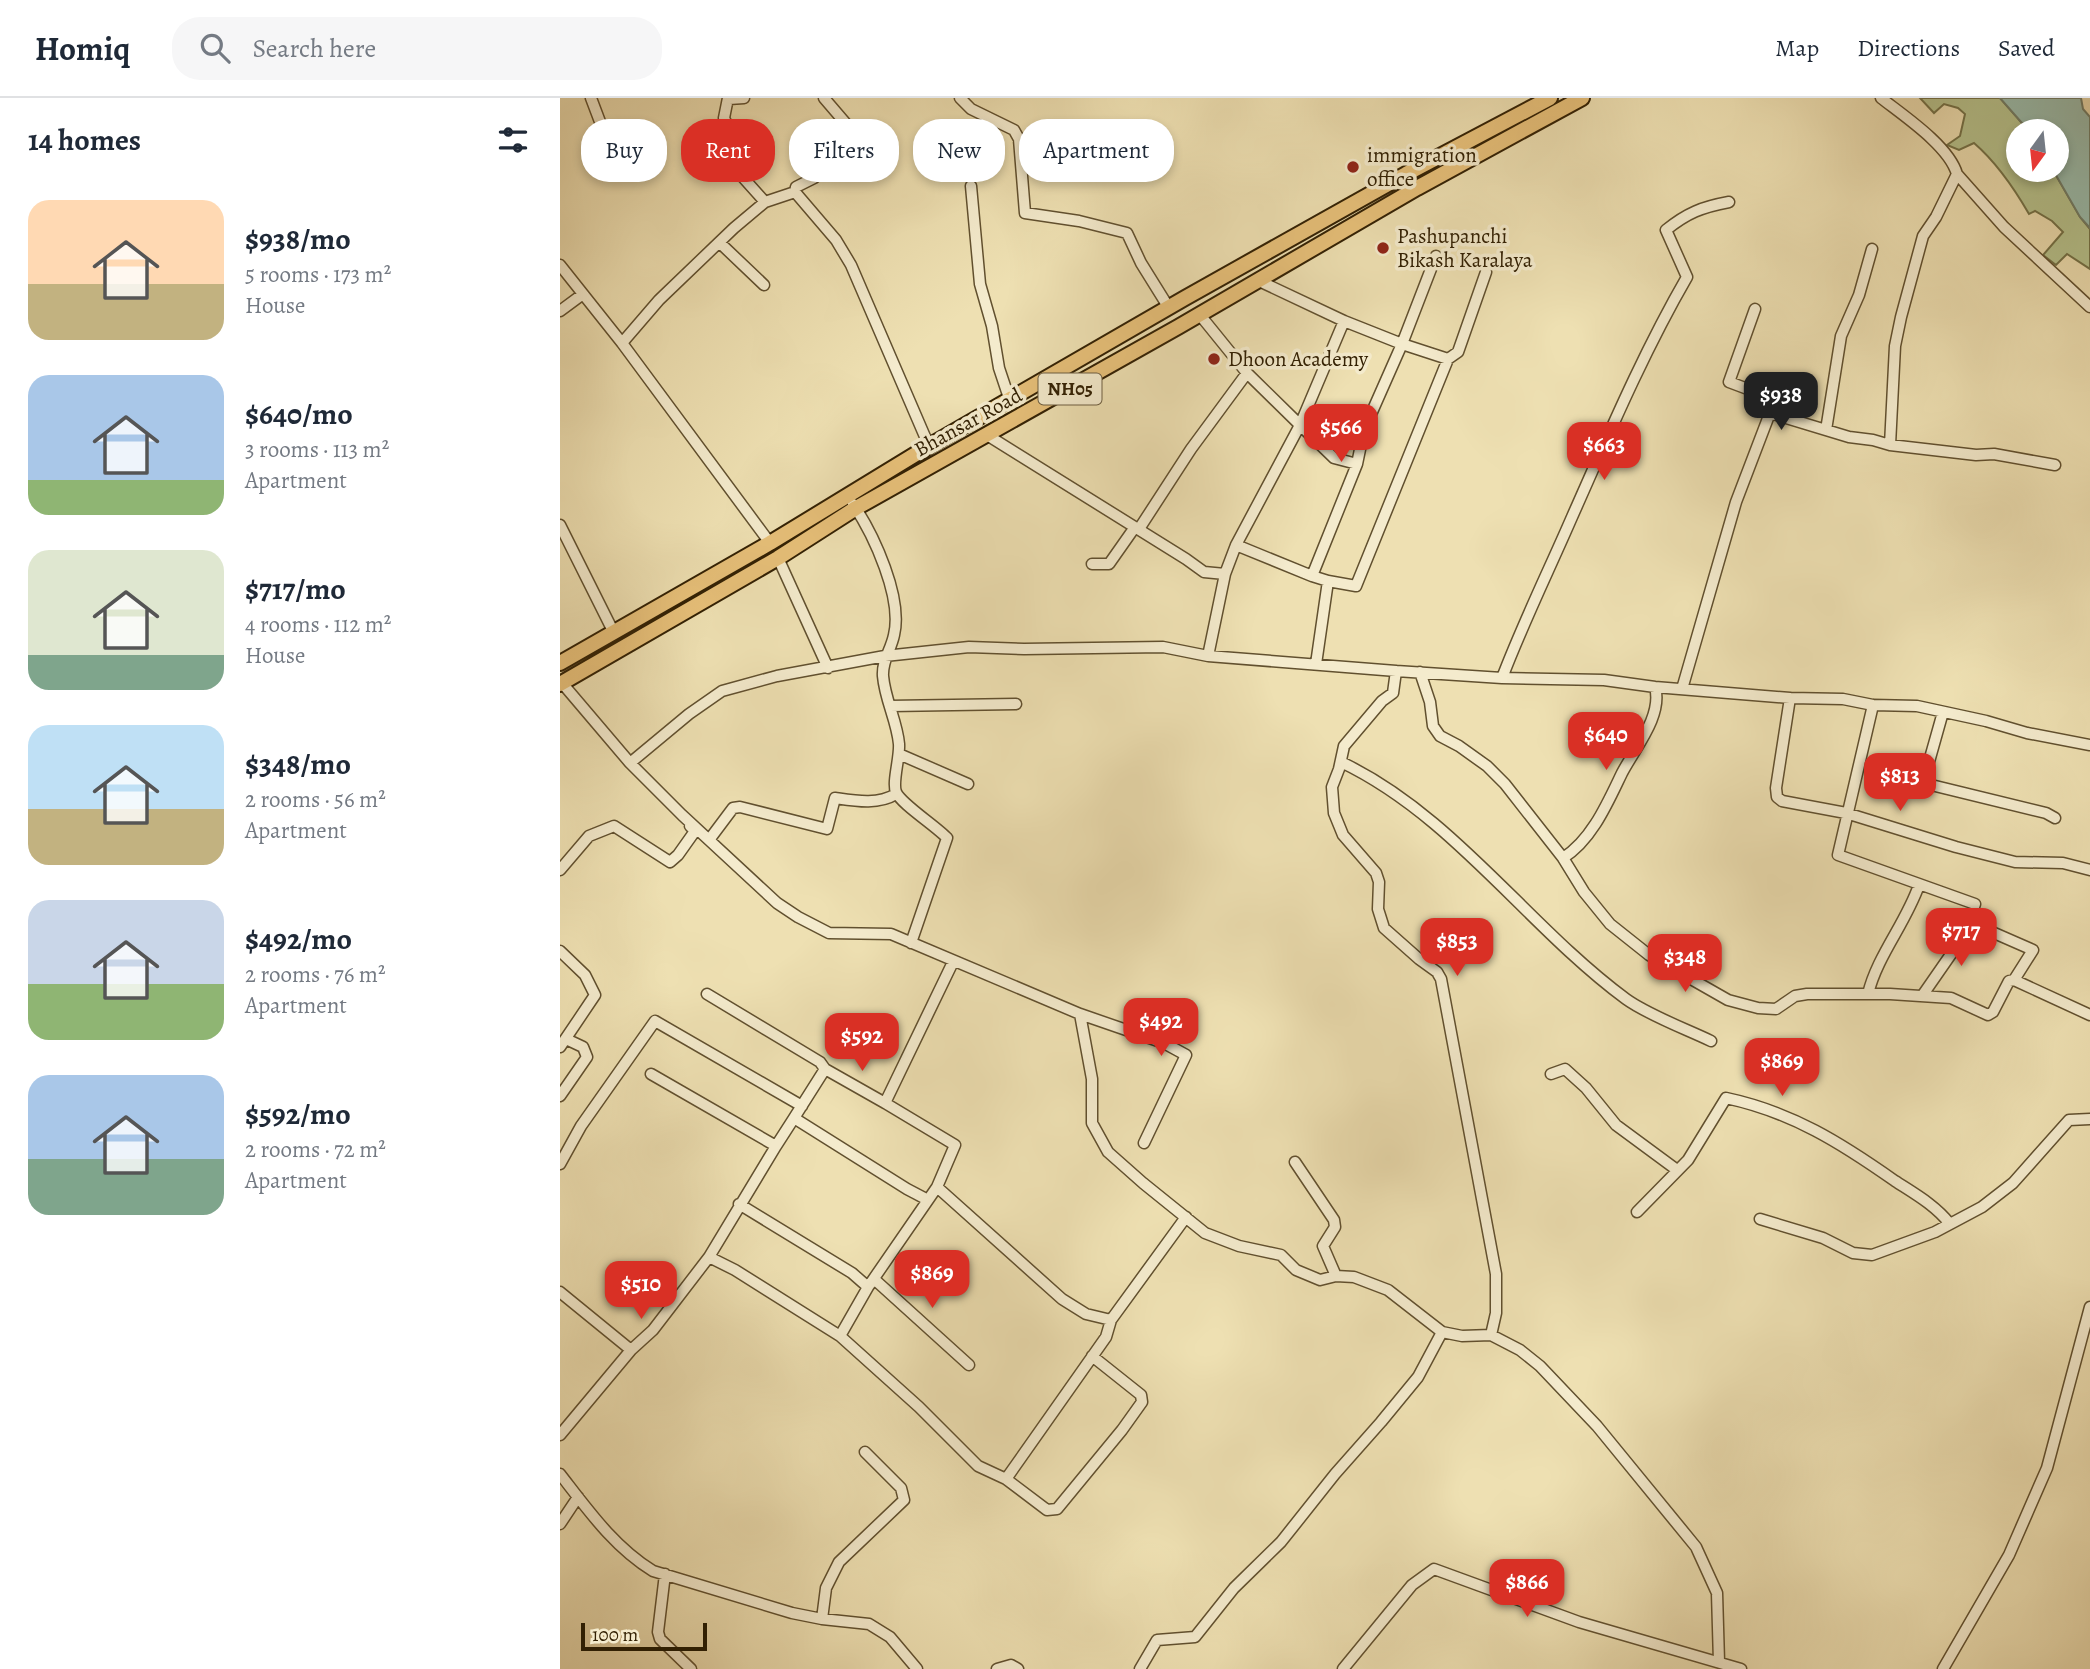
<!DOCTYPE html>
<meta charset="utf-8">
<style>
:root{--surface:#fff;--page:#f6f6f7;--text:#1f2937;--muted:#747a83;--line:#e0e1e3;--accent:#d93025}
body{margin:0;font-family:Alegreya,serif;background:var(--page);color:var(--text);height:100vh;display:flex;flex-direction:column;font-size:26px;white-space:nowrap}
*{box-sizing:border-box;margin:0}
p{font-size:23px;color:var(--muted)}
.icon{flex:none;width:38px;height:38px;fill:none;stroke:currentColor;stroke-width:2;stroke-linecap:round;stroke-linejoin:round}
.map{position:relative;flex:1;overflow:hidden}
.side{display:flex;flex-direction:column;background:var(--surface);width:560px}
.side>*{flex:none}
.guide{position:absolute;left:21px;top:21px;width:665px;height:63px;display:flex;gap:14px}
.needle{width:46px;rotate:195deg}
.tools{position:absolute;left:1446px;top:21px;display:grid;gap:14px}
.tools a{display:grid;place-items:center;width:63px;height:63px;border-radius:50%;background:var(--surface);box-shadow:0 4px 10px #0003;font-size:35px}
.scale{position:absolute;left:21px;bottom:18px;width:126px;box-sizing:border-box;padding-left:7px;border:4px solid #322003;border-top:0;font-size:19px;line-height:24px;white-space:nowrap;color:#322003;-webkit-text-stroke:5px #f4ebcd;paint-order:stroke}
.price{position:absolute;translate:-50% -60px;padding:0 16px;border-radius:14px;background:var(--accent);color:#fff;font-size:23px;line-height:46px;filter:drop-shadow(0 2px 4px #0008)}
.price::after{content:'';position:absolute;left:50%;top:42px;width:21px;height:16px;margin-left:-10px;background:inherit;clip-path:polygon(0 0,100% 0,50% 100%)}
.price.on{background:#222;color:#fff}
ul{padding:0;list-style:none}
li{display:flex;align-items:center;gap:21px;height:175px;padding:0 28px}
li span{display:grid;place-items:center;flex:none;width:196px;height:140px;border-radius:21px;color:#555}
li>.icon{margin-inline-start:auto}
span .icon{width:84px;height:84px;fill:#fffc;stroke-width:1}
li b{font-size:30px}
h2{display:flex;justify-content:space-between;align-items:center;height:84px;padding:0 28px;font-size:30px}
.pill{padding:0 24px;border-radius:28px;background:var(--surface);box-shadow:0 4px 10px #0003;font-size:24px;line-height:63px}
.pill.on{background:var(--accent);color:#fff}
header{display:flex;align-items:center;gap:42px;box-sizing:border-box;height:98px;padding:0 35px;background:var(--surface);border-bottom:2px solid var(--line)}
header strong{font-size:33px}
nav{display:flex;gap:38px;margin-inline-start:auto;font-size:24px}
.search{width:490px;height:63px;background:var(--page);display:flex;align-items:center;gap:18px;box-sizing:border-box;padding:0 24px;border-radius:28px;color:var(--muted);font-size:26px}
main{display:flex;flex:1;min-height:0}
.map>svg:first-child{display:block}
.green{fill:#b6c38e;stroke:#747248;stroke-width:2}
.water{fill:#99bdae;stroke:#707e6a;stroke-width:2}
.lines{fill:none;stroke-linecap:round;stroke-linejoin:round}
.minor-casing{stroke:#61502f;stroke-width:13}
.highway-casing{stroke:#322003;stroke-width:18}
.minor{stroke:#f4ebcd;stroke-width:10}
.highway{stroke:#e7c079;stroke-width:14}
.poi-dot{fill:#8f2418;stroke:#f4ebcd;stroke-width:2.5}
.labels{text-anchor:middle;dominant-baseline:central;stroke-width:7;stroke-linejoin:round;paint-order:stroke}
.shield{fill:#f4ebcd;stroke:#6c5d40;stroke-width:2}
.shield-label{font-size:19px;font-weight:bold;fill:#322003}
.poi-label{font-size:21px;fill:#322003;stroke:#f4ebcd;text-anchor:start}
.street-label{font-size:21px;fill:#322003;stroke:#f4ebcd}
</style>
<header>
<strong>Homiq</strong>
<div class="search"><svg class="icon" aria-label="search" viewBox="0 0 24 24"><circle cx="10" cy="10" r="6"/><path d="M15 15l6 6"/></svg>Search here</div>
<nav><a>Map</a><a>Directions</a><a>Saved</a></nav>
</header>
<main>
<section class="side">
<h2>14 homes<svg class="icon" aria-label="filters" viewBox="0 0 24 24"><path d="M4 7h16M4 17h16"/><circle cx="9" cy="7" r="2"/><circle cx="15" cy="17" r="2"/></svg></h2>
<ul>
<li><span style="background:linear-gradient(#ffd9b3 60%,#c2b280 0)"><svg class="icon" aria-label="home" viewBox="0 0 24 24"><path d="M3 11l9-7 9 7M6 9v11h12V9"/></svg></span><div><b>$938/mo</b><p>5 rooms · 173 m²</p><p>House</p></div></li>
<li><span style="background:linear-gradient(#a9c7e8 75%,#8fb573 0)"><svg class="icon" aria-label="home" viewBox="0 0 24 24"><path d="M3 11l9-7 9 7M6 9v11h12V9"/></svg></span><div><b>$640/mo</b><p>3 rooms · 113 m²</p><p>Apartment</p></div></li>
<li><span style="background:linear-gradient(#dfe7d0 75%,#7fa58c 0)"><svg class="icon" aria-label="home" viewBox="0 0 24 24"><path d="M3 11l9-7 9 7M6 9v11h12V9"/></svg></span><div><b>$717/mo</b><p>4 rooms · 112 m²</p><p>House</p></div></li>
<li><span style="background:linear-gradient(#bfe0f5 60%,#c2b280 0)"><svg class="icon" aria-label="home" viewBox="0 0 24 24"><path d="M3 11l9-7 9 7M6 9v11h12V9"/></svg></span><div><b>$348/mo</b><p>2 rooms · 56 m²</p><p>Apartment</p></div></li>
<li><span style="background:linear-gradient(#c9d6e8 60%,#8fb573 0)"><svg class="icon" aria-label="home" viewBox="0 0 24 24"><path d="M3 11l9-7 9 7M6 9v11h12V9"/></svg></span><div><b>$492/mo</b><p>2 rooms · 76 m²</p><p>Apartment</p></div></li>
<li><span style="background:linear-gradient(#a9c7e8 60%,#7fa58c 0)"><svg class="icon" aria-label="home" viewBox="0 0 24 24"><path d="M3 11l9-7 9 7M6 9v11h12V9"/></svg></span><div><b>$592/mo</b><p>2 rooms · 72 m²</p><p>Apartment</p></div></li>
</ul>
</section>
<div class="map">
<svg width="1530" height="1571" viewBox="0 0 1530 1571">
<rect width="100%" height="100%" fill="#eee0b2"/>
<filter id="stains"><feTurbulence type="fractalNoise" baseFrequency=".00286" numOctaves="4"/><feColorMatrix values="0 0 0 0 .2 0 0 0 0 .09 0 0 0 0 .02 0 0 0 .5 -.17"/></filter>
<radialGradient id="worn" r=".72"><stop offset=".6" stop-color="#630" stop-opacity="0"/><stop offset="1" stop-color="#630" stop-opacity=".3"/></radialGradient>
<!-- green -->
<path class="green" d="M 1360,0 L 1440,0 L 1469,33 L 1458,33 L 1458,72 L 1493,72 L 1520,119 L 1530,131 L 1530,171 L 1507,156 L 1496,167 L 1483,157 L 1503,134 L 1492,123 L 1475,113 L 1469,116 C 1454,90 1436,64 1414,45 L 1399,52 L 1387,47 L 1400,38 L 1405,16 L 1398,10 L 1384,6 L 1374,15 Z"/>
<!-- water -->
<path class="water" d="M 1440,0 L 1521,0 L 1523,11 L 1530,19 L 1530,130 L 1520,119 L 1493,72 L 1496,72 L 1496,33 L 1469,33 Z"/>
<g class="lines">
<defs>
<path id="minor" d="M 31,0 L 45,37
M 168,0 L 164,20 L 172,38 L 164,47 L 162,56 L 205,104
M 400,0 L 411,11 L 454,32 L 459,41 L 465,115 L 519,123 L 567,135 L 581,165 L 609,210
M 1321,0 C 1344,18 1389,48 1397,76 L 1444,129 L 1530,209
M 169,1 L 184,0
M 411,88 L 420,186 L 432,228 L 439,270 L 450,303
M 235,94 L 236,89 L 254,80 L 300,42 L 264,0
M 160,145 L 204,187
M 0,167 L 62,245 L 210,445
M 697,182 L 784,223 L 740,327 L 774,360 L 797,366
M 1195,211 L 1169,284 L 1209,299 L 1210,315
M 0,213 L 23,196
M 62,245 L 99,202 L 174,130 L 205,104 L 235,94 L 276,142 L 291,167 L 369,348
M 888,261 L 898,254 L 926,174
M 1266,332 L 1281,238 L 1299,197 L 1312,151
M 427,337 L 626,461 L 644,474 L 665,476 L 648,558
M 1330,347 L 1335,248 L 1341,219 L 1363,138 L 1376,119 L 1397,76
M 293,406 C 314,437 343,500 334,537 C 331,552 322,562 323,578 C 325,602 337,623 339,646 C 340,660 332,684 336,694 C 341,706 376,728 387,740 L 351,845
M 0,427 L 53,533
M 579,431 L 631,351 L 687,275 L 640,217
M 676,447 L 752,478 L 797,366 L 804,332 L 842,246 L 784,223
M 218,460 L 268,570
M 532,466 L 549,466 L 575,429
M 665,476 L 676,447 L 740,327 L 687,275
M 752,478 L 768,483 L 756,566
M 768,483 L 796,488 L 888,261 L 842,246 L 876,158
M 836,573 L 833,595 L 822,603 L 784,648 L 779,671 L 772,689 L 774,715 L 783,737 L 816,775 L 819,784 L 818,811 L 824,830 L 859,861 L 877,874 L 881,881 L 936,1176 L 936,1215 L 931,1237
M 860,574 L 870,604 L 873,628 L 880,638 L 899,648 L 927,668 L 945,686 L 1003,760 L 1024,794 L 1050,826 L 1089,857 L 1168,902 L 1198,910 L 1216,911 L 1235,898 L 1247,896 L 1330,896 L 1391,900 L 1428,917 L 1433,914 L 1449,883 L 1454,882 L 1530,917
M 942,580 C 963,525 989,472 1012,419 C 1048,338 1083,255 1127,179 L 1106,132 C 1127,115 1142,109 1169,104
M 2,585 L 70,665 L 122,717 L 217,805 L 238,819 L 269,835 L 331,836 L 520,916 L 532,981 L 532,1025 L 548,1054 L 583,1085 L 645,1135 L 679,1148 L 721,1157 L 736,1172 L 760,1182 L 776,1178 L 794,1179 L 828,1192 L 882,1234 L 902,1238 L 931,1237 L 960,1252 L 980,1268 L 1037,1328 L 1136,1449 L 1157,1495 L 1159,1564
M 1122,591 L 1176,404 L 1210,315 L 1289,339 L 1313,342 L 1330,347 L 1416,357 L 1434,356 L 1495,367
M 1230,600 L 1216,690 L 1217,699 L 1222,703 L 1286,715 L 1396,749 L 1455,764 L 1503,765 L 1530,772
M 1313,607 L 1278,757 L 1415,806 L 1409,824 L 1473,852 L 1454,882
M 330,608 L 456,606
M 1383,614 L 1363,685 L 1486,715 L 1495,720
M 339,656 L 408,686
M 781,664 C 894,718 966,827 1066,901 C 1088,917 1126,931 1151,943
M 70,665 L 129,616 L 162,593 L 217,578 L 325,558 L 409,549 L 464,551 L 603,549 L 648,558 L 836,573 L 942,580 L 1044,582 L 1095,589 L 1230,600 L 1283,601 L 1313,607 L 1357,608 L 1426,623 L 1467,635 L 1530,647
M 149,742 L 173,710 L 180,709 L 267,731 L 275,700 C 296,703 318,707 336,696
M 1003,760 C 1032,742 1048,704 1062,675 C 1075,650 1103,618 1095,589
M 0,772 L 29,738 L 54,728 L 110,764 L 118,757 L 135,733 L 130,728
M 0,853 L 25,877 L 35,897 L 0,949
M 147,896 L 260,964 L 265,971 L 234,1020 L 347,1091 L 368,1102
M 1308,896 C 1317,858 1346,825 1359,787
M 1362,898 L 1396,849 L 1409,824
M 520,916 L 604,945 L 626,957 L 584,1045
M 265,971 L 325,1005
M 91,976 L 216,1048 L 149,1159 L 175,1172 L 280,1238 L 308,1189 L 377,1089 L 395,1047 L 325,1005 L 393,864
M 991,976 L 1005,971 L 1026,990 L 1056,1027 L 1117,1072
M 0,998 L 27,959 L 23,949 L 6,941
M 216,1048 L 234,1020
M 735,1064 L 774,1122 L 775,1129 L 763,1148 L 776,1178
M 0,1066 L 21,1028 L 95,923 L 242,1008
M 377,1089 L 502,1201 L 526,1216 L 551,1222
M 179,1106 L 292,1175 L 308,1189
M 1077,1114 L 1128,1062 L 1166,1000 C 1232,1014 1281,1045 1335,1083 C 1355,1096 1375,1107 1390,1126
M 1200,1121 L 1263,1140 L 1293,1155 L 1312,1157 L 1375,1134 L 1422,1109 L 1453,1085 L 1509,1022 L 1530,1021
M 314,1181 L 409,1267
M 0,1194 L 71,1252 L 93,1232 L 149,1159
M 280,1238 L 359,1309 L 418,1368 L 446,1381 L 487,1412 L 497,1411 L 562,1332 L 582,1304 L 581,1297 L 532,1258
M 0,1337 L 71,1252
M 0,1376 C 28,1412 54,1449 93,1473 L 232,1515 L 262,1521 L 309,1526 L 330,1539 L 357,1571
M 446,1381 L 546,1239 L 551,1222 L 626,1119
M 0,1426 L 18,1399
M 105,1476 L 98,1534 L 100,1541 L 131,1571
M 262,1521 L 266,1490 L 279,1464 L 344,1402 L 341,1390 L 305,1354
M 437,1571 L 451,1567 L 458,1571
M 580,1571 L 597,1542 L 635,1539 L 674,1490 L 721,1444 L 775,1376 L 821,1324 L 858,1279 L 882,1234
M 783,1571 L 852,1487 L 874,1471 L 1019,1524 L 1181,1571
M 1383,1571 L 1449,1457 L 1487,1370 L 1530,1209"/>
<path id="highway" d="M 0,565 L 210,445 L 369,348 L 625,200 L 846,76 L 990,0
M 0,586 L 218,460 L 296,410 L 618,229 L 857,90 L 1022,0"/>
</defs>
<!-- minor casing -->
<use href="#minor" class="minor-casing"/>
<!-- highway casing -->
<use href="#highway" class="highway-casing"/>
<!-- minor -->
<use href="#minor" class="minor"/>
<!-- highway -->
<use href="#highway" class="highway"/>
</g>
<!-- markers -->
<g class="poi-dot">
<circle cx="793" cy="69" r="7"/>
<circle cx="823" cy="150" r="7"/>
<circle cx="654" cy="261" r="7"/>
</g>
<g class="labels">
<!-- shield labels -->
<rect class="shield" x="478.5" y="275.5" width="63" height="31" rx="5"/>
<g class="shield-label">
<text x="510" y="291">NH05</text>
</g>
<!-- poi labels -->
<g class="poi-label">
<text x="807" y="57">immigration<tspan x="807" dy="24">office</tspan></text>
<text x="837" y="138">Pashupanchi<tspan x="837" dy="24">Bikash Karalaya</tspan></text>
<text x="668" y="261">Dhoon Academy</text>
</g>
<!-- street labels -->
<g class="street-label">
<text transform="translate(408 324) rotate(-29)">Bhansar Road</text>
</g>
</g>
<rect width="100%" height="100%" filter="url(#stains)"/>
<rect width="100%" height="100%" fill="url(#worn)"/>
</svg>
<div class="tools">
<a><svg class="needle" viewBox="-14 -14 28 28"><path d="M0-13l5 13h-10z" fill="#e53935"/><path d="M0 13l5-13h-10z" fill="#747a83"/></svg></a>
</div>
<div class="scale">100 m</div>
<b class="price on" style="left:1221px;top:334px">$938</b>
<b class="price" style="left:781px;top:366px">$566</b>
<b class="price" style="left:1044px;top:384px">$663</b>
<b class="price" style="left:1046px;top:674px">$640</b>
<b class="price" style="left:1340px;top:715px">$813</b>
<b class="price" style="left:1401px;top:870px">$717</b>
<b class="price" style="left:897px;top:880px">$853</b>
<b class="price" style="left:1125px;top:896px">$348</b>
<b class="price" style="left:601px;top:960px">$492</b>
<b class="price" style="left:302px;top:975px">$592</b>
<b class="price" style="left:1222px;top:1000px">$869</b>
<b class="price" style="left:372px;top:1212px">$869</b>
<b class="price" style="left:81px;top:1223px">$510</b>
<b class="price" style="left:967px;top:1521px">$866</b>
<div class="guide">
<a class="pill">Buy</a>
<a class="pill on">Rent</a>
<a class="pill">Filters</a>
<a class="pill">New</a>
<a class="pill">Apartment</a>
</div>
</div>
</main>
